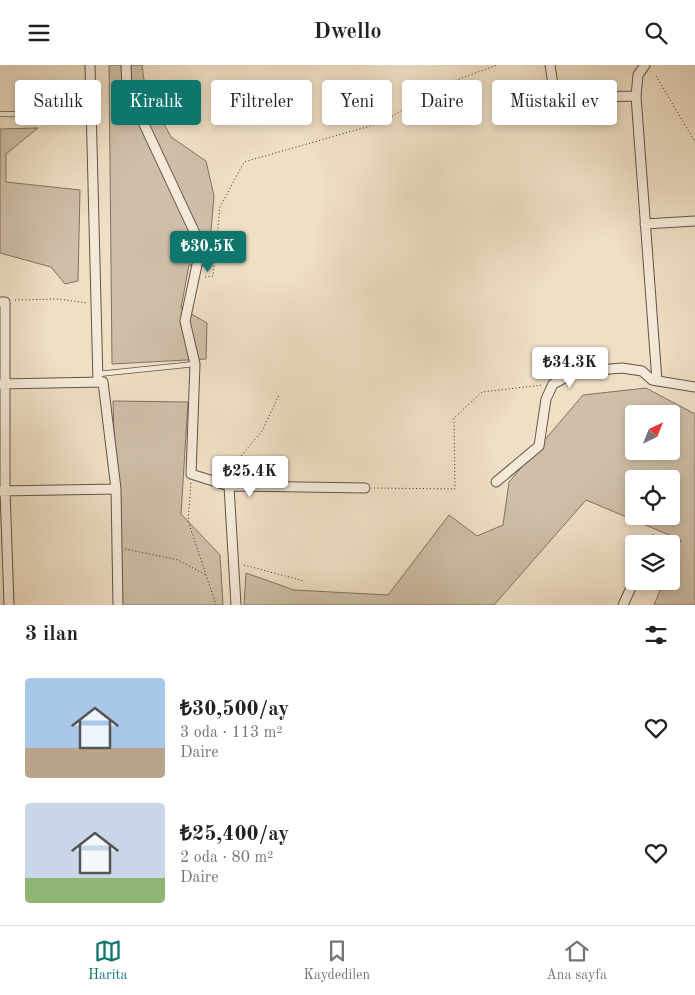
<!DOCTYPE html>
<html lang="tr">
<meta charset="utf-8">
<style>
:root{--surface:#fff;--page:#f2f2f2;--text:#202124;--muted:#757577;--line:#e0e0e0;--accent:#0f766e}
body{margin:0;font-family:"Old Standard TT",serif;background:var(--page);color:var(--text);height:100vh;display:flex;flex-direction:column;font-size:19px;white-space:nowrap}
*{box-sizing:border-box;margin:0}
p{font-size:16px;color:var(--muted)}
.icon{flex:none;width:28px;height:28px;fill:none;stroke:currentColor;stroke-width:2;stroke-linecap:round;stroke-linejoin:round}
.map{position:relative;height:540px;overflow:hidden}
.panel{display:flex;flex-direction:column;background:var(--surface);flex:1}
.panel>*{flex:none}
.banner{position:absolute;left:15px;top:15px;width:665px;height:45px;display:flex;gap:10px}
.needle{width:32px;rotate:43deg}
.buttons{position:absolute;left:625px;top:340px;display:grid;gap:10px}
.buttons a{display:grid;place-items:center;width:55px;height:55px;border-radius:5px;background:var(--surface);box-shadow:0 2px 8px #0003;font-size:25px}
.price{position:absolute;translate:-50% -42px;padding:0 11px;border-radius:5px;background:#fff;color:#222;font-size:16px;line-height:32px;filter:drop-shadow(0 1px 2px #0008)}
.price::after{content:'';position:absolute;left:50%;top:30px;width:15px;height:11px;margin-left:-8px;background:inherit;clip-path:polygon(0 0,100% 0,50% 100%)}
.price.on{background:var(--accent);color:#fff}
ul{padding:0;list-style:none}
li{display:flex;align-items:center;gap:15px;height:125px;padding:0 25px}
li span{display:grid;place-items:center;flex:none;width:140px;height:100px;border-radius:5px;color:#555}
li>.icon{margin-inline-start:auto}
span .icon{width:60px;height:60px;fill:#fffc;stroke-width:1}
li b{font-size:21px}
h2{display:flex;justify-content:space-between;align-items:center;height:60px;padding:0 25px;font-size:21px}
.pill{padding:0 18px;border-radius:5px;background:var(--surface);box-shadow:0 2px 8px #0003;font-size:18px;line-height:45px}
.pill.on{background:var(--accent);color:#fff}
header{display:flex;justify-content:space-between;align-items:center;height:65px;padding:0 25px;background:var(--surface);font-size:22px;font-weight:600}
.tabs{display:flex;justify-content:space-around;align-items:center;height:70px;border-top:1px solid var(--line);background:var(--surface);font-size:14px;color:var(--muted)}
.tabs a{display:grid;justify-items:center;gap:2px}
.tabs .on{color:var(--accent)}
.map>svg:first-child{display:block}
.green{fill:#cfbfa8;stroke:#827262;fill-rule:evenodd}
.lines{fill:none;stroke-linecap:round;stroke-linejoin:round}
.service-casing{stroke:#645447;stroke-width:6}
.minor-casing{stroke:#645447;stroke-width:11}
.path{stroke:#35251d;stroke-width:1;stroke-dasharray:1 2.5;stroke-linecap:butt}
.service{stroke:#f5ead9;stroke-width:4.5}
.minor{stroke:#f5ead9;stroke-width:9}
</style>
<header><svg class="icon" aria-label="menu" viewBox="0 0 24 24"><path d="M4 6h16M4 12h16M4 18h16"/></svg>Dwello<svg class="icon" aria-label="search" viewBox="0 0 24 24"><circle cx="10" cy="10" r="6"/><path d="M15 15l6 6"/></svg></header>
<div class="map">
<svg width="695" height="540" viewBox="0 0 695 540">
<rect width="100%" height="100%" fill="#efdfc5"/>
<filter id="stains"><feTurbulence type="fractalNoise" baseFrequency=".004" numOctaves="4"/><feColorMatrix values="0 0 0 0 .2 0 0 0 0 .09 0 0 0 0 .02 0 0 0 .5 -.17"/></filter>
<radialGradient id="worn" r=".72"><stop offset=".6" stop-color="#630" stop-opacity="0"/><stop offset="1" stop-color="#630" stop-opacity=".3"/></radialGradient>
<!-- green -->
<path class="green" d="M 109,0 L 142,0 L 145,23 L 171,72 L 206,96 L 214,131 L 208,201 L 189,200 L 181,243 L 207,258 L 206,294 L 112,299 Z
M 38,63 L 6,89 L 6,117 L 80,125 L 78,216 L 65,219 L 51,202 L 0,188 L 0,64 Z
M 646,323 L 695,349 L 695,540 L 654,540 L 664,516 L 671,516 L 671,498 L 681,475 L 586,435 L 494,540 L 244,540 L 246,508 L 294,525 L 388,530 L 449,450 L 477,471 L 503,460 L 509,417 L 583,330 ZM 634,349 L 671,349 L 671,386 L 634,386 ZM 634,414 L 671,414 L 671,451 L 634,451 Z
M 113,336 L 188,337 L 181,449 L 220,490 L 223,540 L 119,540 Z"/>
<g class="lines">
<defs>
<path id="service" d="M 0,49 L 91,50
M 98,309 L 195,299"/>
<path id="minor" d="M 90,0 L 98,317
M 126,0 L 127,23 L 201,181 L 185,256 L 195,299 L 191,409 L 229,421
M 550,0 L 555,33 L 636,31 L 657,316
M 636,31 L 638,10 L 645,0
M 645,159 L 695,156
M 0,237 L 5,237 L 5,426 L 9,540
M 0,319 L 103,317 L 116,424 L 118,540
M 496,417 L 539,381 L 546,334 L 553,319 L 576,307 L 622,303 L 642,306 L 652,315 L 695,322
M 0,426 L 116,424
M 652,479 L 653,475
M 236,540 L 229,421 L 365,423
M 623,540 L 634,516"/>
</defs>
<!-- service casing -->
<use href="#service" class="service-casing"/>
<!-- minor casing -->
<use href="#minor" class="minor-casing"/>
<!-- path -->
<path class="path" d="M 656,11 L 695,77
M 205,212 L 213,211 L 220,142 L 244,97 L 384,57 L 435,23 L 497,0
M 15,235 L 57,234 L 88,238
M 232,413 L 237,396 L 262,366 L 279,330
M 191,418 L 188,456 L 216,540
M 374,423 L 455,424 L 454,353 L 482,327 L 543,320
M 125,484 L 178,495 L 206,510
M 244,500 L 304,516"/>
<!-- service -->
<use href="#service" class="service"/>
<!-- minor -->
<use href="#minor" class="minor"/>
</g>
<rect width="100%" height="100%" filter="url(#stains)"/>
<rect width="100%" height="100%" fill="url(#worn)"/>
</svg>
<div class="buttons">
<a><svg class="needle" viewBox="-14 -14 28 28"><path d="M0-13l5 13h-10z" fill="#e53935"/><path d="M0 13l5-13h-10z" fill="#757577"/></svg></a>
<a><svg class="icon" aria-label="locate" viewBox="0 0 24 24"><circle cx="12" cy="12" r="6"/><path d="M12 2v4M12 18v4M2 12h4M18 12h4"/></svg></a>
<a><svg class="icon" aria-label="layers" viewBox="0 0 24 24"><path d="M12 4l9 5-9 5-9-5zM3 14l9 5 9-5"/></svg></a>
</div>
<b class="price on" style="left:208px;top:208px">₺30.5K</b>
<b class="price" style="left:570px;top:324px">₺34.3K</b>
<b class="price" style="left:250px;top:433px">₺25.4K</b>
<div class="banner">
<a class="pill">Satılık</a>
<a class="pill on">Kiralık</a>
<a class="pill">Filtreler</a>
<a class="pill">Yeni</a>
<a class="pill">Daire</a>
<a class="pill">Müstakil ev</a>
</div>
</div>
<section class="panel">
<h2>3 ilan<svg class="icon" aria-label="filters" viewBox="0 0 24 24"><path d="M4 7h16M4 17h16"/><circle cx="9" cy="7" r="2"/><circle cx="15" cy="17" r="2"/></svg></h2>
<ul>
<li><span style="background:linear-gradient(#a9c7e8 70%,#b9a48a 0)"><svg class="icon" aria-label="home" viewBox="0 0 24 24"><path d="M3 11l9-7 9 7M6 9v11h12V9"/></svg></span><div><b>₺30,500/ay</b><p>3 oda · 113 m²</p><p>Daire</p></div><svg class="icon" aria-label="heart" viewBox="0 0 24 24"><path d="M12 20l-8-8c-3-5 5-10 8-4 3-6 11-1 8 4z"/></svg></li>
<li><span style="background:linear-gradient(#c9d6e8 75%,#8fb573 0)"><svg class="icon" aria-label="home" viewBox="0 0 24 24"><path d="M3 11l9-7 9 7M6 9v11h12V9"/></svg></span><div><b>₺25,400/ay</b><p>2 oda · 80 m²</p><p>Daire</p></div><svg class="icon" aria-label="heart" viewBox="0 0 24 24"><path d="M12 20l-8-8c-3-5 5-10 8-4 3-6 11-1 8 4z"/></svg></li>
</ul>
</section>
<nav class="tabs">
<a class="on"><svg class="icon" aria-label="map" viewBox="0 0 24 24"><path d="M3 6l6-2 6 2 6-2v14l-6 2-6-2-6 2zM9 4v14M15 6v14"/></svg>Harita</a>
<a><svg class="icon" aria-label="saved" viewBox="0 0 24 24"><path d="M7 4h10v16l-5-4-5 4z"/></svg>Kaydedilen</a>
<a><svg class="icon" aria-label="home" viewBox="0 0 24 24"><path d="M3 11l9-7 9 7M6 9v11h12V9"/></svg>Ana sayfa</a>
</nav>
